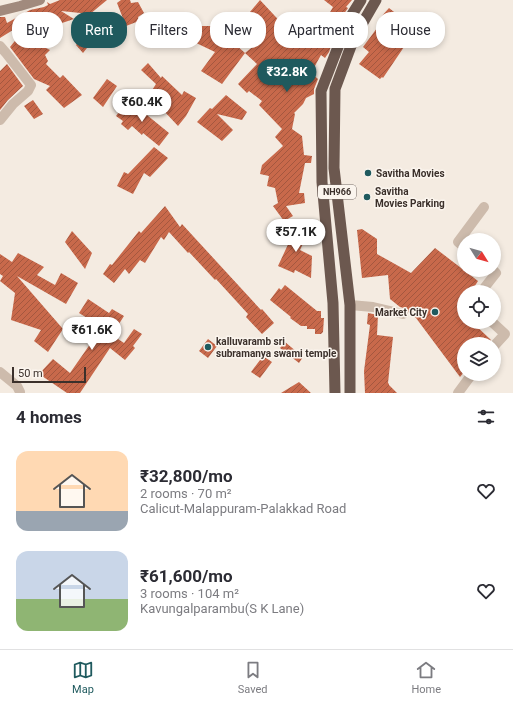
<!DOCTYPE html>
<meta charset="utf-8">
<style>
:root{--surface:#fff;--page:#f2f2f3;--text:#2b2b33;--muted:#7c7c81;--line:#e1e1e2;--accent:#1f5a5e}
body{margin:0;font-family:Roboto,sans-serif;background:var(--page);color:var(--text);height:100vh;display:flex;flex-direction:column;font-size:15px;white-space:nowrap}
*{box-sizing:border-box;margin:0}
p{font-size:13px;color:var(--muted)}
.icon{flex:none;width:22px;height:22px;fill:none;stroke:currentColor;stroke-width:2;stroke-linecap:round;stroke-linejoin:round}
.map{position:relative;height:393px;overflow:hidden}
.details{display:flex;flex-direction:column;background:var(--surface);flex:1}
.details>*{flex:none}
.hud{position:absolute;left:12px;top:12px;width:489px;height:36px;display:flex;gap:8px}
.needle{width:26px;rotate:127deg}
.buttons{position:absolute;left:457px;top:233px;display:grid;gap:8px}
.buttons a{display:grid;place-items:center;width:44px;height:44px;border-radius:50%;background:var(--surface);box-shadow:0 2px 6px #0003;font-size:20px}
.scale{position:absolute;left:12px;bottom:10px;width:74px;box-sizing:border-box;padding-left:4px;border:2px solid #3b302b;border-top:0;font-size:11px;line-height:14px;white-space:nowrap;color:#3b302b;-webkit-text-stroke:3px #fbf5ee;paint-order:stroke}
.price{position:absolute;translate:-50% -34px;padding:0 9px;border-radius:14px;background:#fff;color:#222;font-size:13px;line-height:26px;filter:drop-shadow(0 1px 2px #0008)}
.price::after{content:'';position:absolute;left:50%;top:24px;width:12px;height:9px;margin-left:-6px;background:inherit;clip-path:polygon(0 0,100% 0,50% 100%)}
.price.on{background:var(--accent);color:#fff}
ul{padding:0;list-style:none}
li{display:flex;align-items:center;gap:12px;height:100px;padding:0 16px}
li span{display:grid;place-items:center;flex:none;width:112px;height:80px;border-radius:12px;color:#555}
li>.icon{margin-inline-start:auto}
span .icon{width:48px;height:48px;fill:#fffc;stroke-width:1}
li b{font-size:17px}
h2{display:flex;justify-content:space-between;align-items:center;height:48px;padding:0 16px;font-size:17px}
.tag{padding:0 14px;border-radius:16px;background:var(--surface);box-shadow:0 2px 6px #0003;font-size:14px;line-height:36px}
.tag.on{background:var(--accent);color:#fff}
.tab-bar{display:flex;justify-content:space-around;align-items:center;height:56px;border-top:1px solid var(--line);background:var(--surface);font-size:11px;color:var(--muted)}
.tab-bar a{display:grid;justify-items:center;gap:2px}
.tab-bar .on{color:var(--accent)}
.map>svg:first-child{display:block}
.building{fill:url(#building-hatch)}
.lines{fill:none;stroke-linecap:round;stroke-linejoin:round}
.minor{stroke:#cdbbac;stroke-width:10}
.secondary{stroke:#a18a7d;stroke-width:10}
.trunk{stroke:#6c584f;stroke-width:11}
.poi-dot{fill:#1f5a5e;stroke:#fbf5ee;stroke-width:1.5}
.labels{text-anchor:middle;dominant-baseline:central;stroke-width:3;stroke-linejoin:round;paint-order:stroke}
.shield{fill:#fbf5ee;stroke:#756b66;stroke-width:1}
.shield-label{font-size:9px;font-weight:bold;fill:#3b302b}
.poi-label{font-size:10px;font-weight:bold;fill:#3b302b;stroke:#fbf5ee;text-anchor:start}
</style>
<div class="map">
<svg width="513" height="393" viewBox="0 0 513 393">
<defs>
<pattern id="building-hatch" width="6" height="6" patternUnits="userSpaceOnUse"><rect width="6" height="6" fill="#c8694b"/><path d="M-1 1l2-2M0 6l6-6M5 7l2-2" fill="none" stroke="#a4573f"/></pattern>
</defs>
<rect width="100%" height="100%" fill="#f4ebe1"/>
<!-- building -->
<path class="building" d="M 60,0 L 107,0 L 90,14 L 61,11 L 74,19 L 59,24 L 55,17 L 41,31 L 47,38 L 45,42 L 49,45 L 46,48 L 50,50 L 45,55 L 48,61 L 46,64 L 60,78 L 63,75 L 82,95 L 64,108 L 46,90 L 50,86 L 34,79 L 10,47 L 34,17 L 0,38 L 0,17 L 5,17 L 7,23 L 30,10 L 44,7 L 48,5 L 47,2 L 50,4 Z
M 121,0 L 130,0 L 131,3 L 138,2 L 144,13 L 138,17 L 139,21 L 126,26 L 117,3 Z
M 260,0 L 288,30 L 283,36 L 304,47 L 304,46 L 306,47 L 317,28 L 320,30 L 333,7 L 324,0 L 352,0 L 346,7 L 348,8 L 341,18 L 329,52 L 325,58 L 321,55 L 311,73 L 318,79 L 314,89 L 314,94 L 306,98 L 303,104 L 294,113 L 295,114 L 292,129 L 302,136 L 304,155 L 312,156 L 311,163 L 305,163 L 299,193 L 304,193 L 305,203 L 286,206 L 293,216 L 284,221 L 273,206 L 278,203 L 275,188 L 267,186 L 269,176 L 260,174 L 262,165 L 283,146 L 275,137 L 282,129 L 259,105 L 262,101 L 249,91 L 247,93 L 238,84 L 257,64 L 245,53 L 255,45 L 262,34 L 245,18 Z
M 389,8 L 408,23 L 397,37 L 406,44 L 383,78 L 382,77 L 380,79 L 359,64 L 369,52 L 363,47 L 383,20 L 380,18 Z
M 166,20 L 175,28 L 171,33 L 165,35 L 159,28 Z
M 202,26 L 212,26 L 227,37 L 245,53 L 222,84 L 201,71 L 215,52 L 192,41 Z
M 88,28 L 98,34 L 83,53 L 76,45 Z
M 148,63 L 161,78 L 162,76 L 182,95 L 184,91 L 196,98 L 186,116 L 178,126 L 149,95 L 156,84 L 141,70 Z
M 7,64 L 23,86 L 8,100 L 0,110 L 0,71 Z
M 107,79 L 117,86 L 103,107 L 93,98 Z
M 226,95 L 247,112 L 242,120 L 217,114 L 233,130 L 222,141 L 197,122 L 210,108 L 212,109 Z
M 33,100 L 43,114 L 34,119 L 24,106 Z
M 128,100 L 135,104 L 142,111 L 169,133 L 159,146 L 143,133 L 142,135 L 132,126 L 128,130 L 121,124 L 123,121 L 116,116 Z
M 154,147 L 168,158 L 150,177 L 144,173 L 133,194 L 117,186 L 124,172 L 128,174 Z
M 165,206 L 180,227 L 182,224 L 261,310 L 262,309 L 274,323 L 262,334 L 246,317 L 248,314 L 216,279 L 215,280 L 189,252 L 188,253 L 169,232 L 164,240 L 161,237 L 145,263 L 140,260 L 129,274 L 125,269 L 114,283 L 103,274 L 110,264 L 112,265 L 139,231 L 141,233 Z
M 289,222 L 306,237 L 300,250 L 312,256 L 311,278 L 295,270 L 294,273 L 278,266 L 291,238 L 282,230 Z
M 362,229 L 377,239 L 377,254 L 411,273 L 435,248 L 478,281 L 471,292 L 464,292 L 464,303 L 460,310 L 464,315 L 464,322 L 472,322 L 491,340 L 488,344 L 464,344 L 464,372 L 460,377 L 416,318 L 409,313 L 407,309 L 400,307 L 390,299 L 388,275 L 362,278 L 357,230 Z
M 72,231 L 92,253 L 85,269 L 65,242 Z
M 18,253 L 44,267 L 37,275 L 55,285 L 61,273 L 78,283 L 66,304 L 17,276 L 63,329 L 48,352 L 34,341 L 41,330 L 11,320 L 15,293 L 0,281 L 3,276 L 0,274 L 0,254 L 12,262 Z
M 285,285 L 317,311 L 321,311 L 321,318 L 324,318 L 323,332 L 321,334 L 315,334 L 315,329 L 307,329 L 307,326 L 301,326 L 290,318 L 291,317 L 270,300 L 279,288 L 281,290 Z
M 88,299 L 109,313 L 112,309 L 124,316 L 112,335 L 124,343 L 134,329 L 142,334 L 133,346 L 135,348 L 125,360 L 110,348 L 80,393 L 67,393 L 39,374 L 53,359 L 70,373 L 102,327 L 79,313 Z
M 368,313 L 378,315 L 377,335 L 393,337 L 388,383 L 389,384 L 389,385 L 397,393 L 365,393 L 364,371 L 370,325 L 367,324 Z
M 208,339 L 217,346 L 208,358 L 199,351 Z
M 285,342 L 303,357 L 299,363 L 280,348 Z
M 263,356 L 272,362 L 260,378 L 251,372 Z
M 299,382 L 311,393 L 281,393 Z"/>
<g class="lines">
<!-- minor -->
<path class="minor" d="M 0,46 L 6,53 L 31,85 L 28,91 L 13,104 L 0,120
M 464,247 L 458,242 L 484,207
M 481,292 L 496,273 L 493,270
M 350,305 L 373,307 L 403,314
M 492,322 L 505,334 L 494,346
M 0,372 L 17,386 L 20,392 L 20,393
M 458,393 L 472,374"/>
<!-- secondary -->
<path class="secondary" d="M 0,11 L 20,6 L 40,0"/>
<!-- trunk -->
<path class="trunk" d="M 335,393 L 333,303 L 322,182 L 321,91 L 348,21 L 361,0
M 350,393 L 350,305 L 334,168 L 335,89 L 354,38 L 376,0"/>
</g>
<!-- markers -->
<g class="poi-dot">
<circle cx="368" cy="173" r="4"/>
<circle cx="367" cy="197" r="4"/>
<circle cx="435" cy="312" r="4"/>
<circle cx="208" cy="347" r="4"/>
</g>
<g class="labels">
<!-- shield labels -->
<rect class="shield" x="318" y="185" width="38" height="14" rx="3"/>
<g class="shield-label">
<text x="337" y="192">NH966</text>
</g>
<!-- poi labels -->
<g class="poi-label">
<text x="376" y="173">Savitha Movies</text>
<text x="375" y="191">Savitha<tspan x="375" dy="12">Movies Parking</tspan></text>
<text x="427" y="312" text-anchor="end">Market City</text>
<text x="216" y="341">kalluvaramb sri<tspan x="216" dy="12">subramanya swami temple</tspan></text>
</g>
</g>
</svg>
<div class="buttons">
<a><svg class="needle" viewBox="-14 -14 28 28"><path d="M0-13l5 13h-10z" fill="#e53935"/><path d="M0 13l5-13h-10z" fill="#7c7c81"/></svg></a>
<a><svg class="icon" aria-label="locate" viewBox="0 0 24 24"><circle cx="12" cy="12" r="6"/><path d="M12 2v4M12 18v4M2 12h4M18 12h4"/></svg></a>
<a><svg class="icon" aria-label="layers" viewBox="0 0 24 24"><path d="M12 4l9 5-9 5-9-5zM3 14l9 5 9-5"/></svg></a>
</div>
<div class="scale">50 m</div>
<b class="price on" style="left:287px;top:93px">₹32.8K</b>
<b class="price" style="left:142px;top:123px">₹60.4K</b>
<b class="price" style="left:296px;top:253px">₹57.1K</b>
<b class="price" style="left:92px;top:351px">₹61.6K</b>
<div class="hud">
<a class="tag">Buy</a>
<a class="tag on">Rent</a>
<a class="tag">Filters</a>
<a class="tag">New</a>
<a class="tag">Apartment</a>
<a class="tag">House</a>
</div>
</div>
<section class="details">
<h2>4 homes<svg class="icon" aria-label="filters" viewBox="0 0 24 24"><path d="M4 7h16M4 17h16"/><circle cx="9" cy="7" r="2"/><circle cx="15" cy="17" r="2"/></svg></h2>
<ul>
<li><span style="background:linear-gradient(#ffd9b3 75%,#9aa5b1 0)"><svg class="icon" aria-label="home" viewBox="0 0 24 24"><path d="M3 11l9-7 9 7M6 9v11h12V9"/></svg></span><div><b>₹32,800/mo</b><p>2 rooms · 70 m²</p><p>Calicut-Malappuram-Palakkad Road</p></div><svg class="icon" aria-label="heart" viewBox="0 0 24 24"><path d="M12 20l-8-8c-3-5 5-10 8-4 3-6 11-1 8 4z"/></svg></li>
<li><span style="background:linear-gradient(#c9d6e8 60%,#8fb573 0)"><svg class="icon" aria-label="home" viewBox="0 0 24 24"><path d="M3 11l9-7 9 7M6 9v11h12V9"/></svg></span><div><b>₹61,600/mo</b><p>3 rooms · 104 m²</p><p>Kavungalparambu(S K Lane)</p></div><svg class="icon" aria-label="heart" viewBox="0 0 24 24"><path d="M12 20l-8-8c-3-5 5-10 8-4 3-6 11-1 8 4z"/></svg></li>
</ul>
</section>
<nav class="tab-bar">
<a class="on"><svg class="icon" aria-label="map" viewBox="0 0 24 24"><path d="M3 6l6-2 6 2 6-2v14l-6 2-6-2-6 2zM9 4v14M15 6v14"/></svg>Map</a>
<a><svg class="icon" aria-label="saved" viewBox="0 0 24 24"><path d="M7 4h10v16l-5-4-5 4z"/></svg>Saved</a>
<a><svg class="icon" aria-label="home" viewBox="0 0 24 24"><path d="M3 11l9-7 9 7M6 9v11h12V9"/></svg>Home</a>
</nav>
